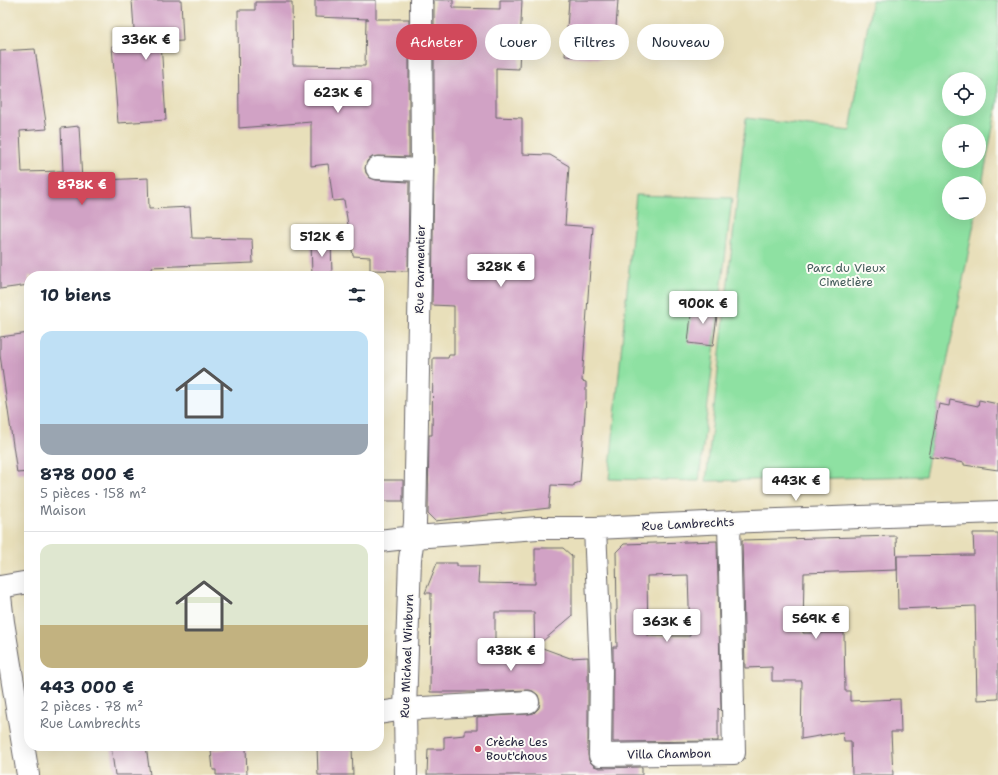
<!DOCTYPE html>
<html lang="fr">
<meta charset="utf-8">
<style>
:root{--surface:#fff;--page:#f2f2f3;--text:#1f2937;--muted:#747a83;--line:#e0e1e3;--accent:#d1495b}
body{margin:0;font-family:"Shantell Sans",sans-serif;background:var(--page);color:var(--text);height:100vh;display:flex;flex-direction:column;font-size:15px;white-space:nowrap}
*{box-sizing:border-box;margin:0}
p{font-size:13px;color:var(--muted)}
.icon{flex:none;width:22px;height:22px;fill:none;stroke:currentColor;stroke-width:2;stroke-linecap:round;stroke-linejoin:round}
.map{position:relative;flex:1;overflow:hidden}
.panel{position:absolute;left:24px;top:271px;width:360px;height:480px;display:flex;flex-direction:column;background:var(--surface);border-radius:16px;box-shadow:0 4px 16px #0002}
.panel>*{flex:none}
.guide{position:absolute;left:396px;top:24px;width:380px;height:36px;display:flex;gap:8px}
.controls{position:absolute;left:942px;top:72px;display:grid;gap:8px}
.controls a{display:grid;place-items:center;width:44px;height:44px;border-radius:50%;background:var(--surface);box-shadow:0 4px 16px #0002;font-size:20px}
.price{position:absolute;translate:-50% -34px;padding:0 9px;border-radius:4px;background:#fff;color:#222;font-size:13px;line-height:26px;filter:drop-shadow(0 1px 2px #0008)}
.price::after{content:'';position:absolute;left:50%;top:24px;width:12px;height:9px;margin-left:-6px;background:inherit;clip-path:polygon(0 0,100% 0,50% 100%)}
.price.current{background:var(--accent);color:#fff}
ul{padding:0;list-style:none}
li{display:grid;align-content:center;gap:8px;height:212px;padding:0 16px}
li+li{border-top:1px solid var(--line)}
li span{display:grid;place-items:center;height:124px;border-radius:12px;color:#555}
li>.icon{margin-inline-start:auto}
span .icon{width:72px;height:72px;fill:#fffc;stroke-width:1}
li b{font-size:17px}
h2{display:flex;justify-content:space-between;align-items:center;height:48px;padding:0 16px;font-size:17px}
.tag{padding:0 14px;border-radius:18px;background:var(--surface);box-shadow:0 4px 16px #0002;font-size:14px;line-height:36px}
.tag.current{background:var(--accent);color:#fff}
.map>svg:first-child{display:block}
.green{fill:#8ee1a2;stroke:#58826e;fill-rule:evenodd}
.building{fill:#d1a2c5;fill-rule:evenodd}
.lines{fill:none;stroke-linecap:round;stroke-linejoin:round}
.minor-casing{stroke:#676467;stroke-width:24}
.secondary-casing{stroke:#676467;stroke-width:24}
.minor{stroke:#fff;stroke-width:22}
.secondary{stroke:#fff;stroke-width:22}
.poi-dot{fill:#d1495b;stroke:#fdfcf7;stroke-width:1.5}
.labels{text-anchor:middle;dominant-baseline:central;stroke-width:4;stroke-linejoin:round;paint-order:stroke}
.park-label{font-size:12px;fill:#425b5a;stroke:#fdfcf7}
.street-label{font-size:12px;fill:#22223b;stroke:#fdfcf7}
.poi-label{font-size:12px;fill:#22223b;stroke:#fdfcf7;text-anchor:start}
</style>
<div class="map">
<svg width="998" height="775" viewBox="0 0 998 775">
<rect width="100%" height="100%" fill="#fdfcf7"/>
<filter id="ink" filterUnits="userSpaceOnUse"><feTurbulence type="fractalNoise" baseFrequency=".025" numOctaves="2"/><feDisplacementMap in="SourceGraphic" scale="8" xChannelSelector="R" yChannelSelector="G"/><feConvolveMatrix kernelMatrix="1 2 1 2 8 2 1 2 1" color-interpolation-filters="sRGB"/></filter>
<filter id="wash" filterUnits="userSpaceOnUse"><feTurbulence type="fractalNoise" baseFrequency=".012" numOctaves="4" result="noise"/><feDisplacementMap in="SourceGraphic" scale="16" xChannelSelector="R" yChannelSelector="G"/><feGaussianBlur stdDeviation="0.9" result="paint"/><feColorMatrix in="noise" values="0 0 0 0 0 0 0 0 0 0 0 0 0 0 0 0 0 1.4 0 .05"/><feComposite in="paint" operator="in"/></filter>
<g filter="url(#wash)">
<rect width="100%" height="100%" fill="#e8dfba"/>
<!-- green -->
<path class="green" d="M 872,0 L 998,0 L 998,101 L 979,199 L 979,183 L 949,183 L 949,213 L 976,213 L 925,476 L 706,481 L 746,118 L 850,131 ZM 949,79 L 979,79 L 979,109 L 949,109 ZM 949,131 L 979,131 L 979,161 L 949,161 Z
M 636,195 L 732,198 L 699,481 L 609,479 Z"/>
<g id="blocks">
<!-- building -->
<path class="building" d="M 132,0 L 181,0 L 183,41 L 161,42 L 166,120 L 118,123 L 112,46 L 135,44 Z
M 315,0 L 376,0 L 376,19 L 409,19 L 409,157 L 378,156 L 372,157 L 367,161 L 365,168 L 366,173 L 370,178 L 376,180 L 409,182 L 408,271 L 370,270 L 370,257 L 353,256 L 344,200 L 333,201 L 328,164 L 311,166 L 311,122 L 239,128 L 238,10 L 255,10 L 255,2 L 292,2 L 293,65 L 365,66 L 366,19 L 369,19 L 315,17 Z
M 434,0 L 453,0 L 453,8 L 500,9 L 500,0 L 522,0 L 519,69 L 496,68 L 496,117 L 522,118 L 522,154 L 550,155 L 569,166 L 565,225 L 593,227 L 582,381 L 586,382 L 586,398 L 580,482 L 574,484 L 574,486 L 551,485 L 549,508 L 435,521 L 428,514 L 429,435 L 432,435 L 433,358 L 448,358 L 449,355 L 454,355 L 454,306 L 432,305 L 434,170 Z
M 569,0 L 618,0 L 615,41 L 611,41 L 609,59 L 565,56 Z
M 35,49 L 47,129 L 20,131 L 22,172 L 63,171 L 61,128 L 79,126 L 82,181 L 148,178 L 149,209 L 190,207 L 192,238 L 252,239 L 253,263 L 152,267 L 153,276 L 29,276 L 29,285 L 0,289 L 0,51 Z
M 311,240 L 331,240 L 332,276 L 312,276 Z
M 692,305 L 718,308 L 713,346 L 688,343 Z
M 29,333 L 29,472 L 17,473 L 0,355 L 0,337 Z
M 950,400 L 978,406 L 979,400 L 998,404 L 998,470 L 964,465 L 964,463 L 929,457 L 939,404 L 949,406 Z
M 379,480 L 403,480 L 403,501 L 379,501 Z
M 973,533 L 998,533 L 998,699 L 977,700 L 975,606 L 898,609 L 897,556 L 974,555 Z
M 896,536 L 897,570 L 804,573 L 803,633 L 844,633 L 845,691 L 850,691 L 850,701 L 900,699 L 901,732 L 891,732 L 893,775 L 852,775 L 851,741 L 844,741 L 843,732 L 801,739 L 802,681 L 772,681 L 772,667 L 745,668 L 742,540 Z
M 717,541 L 721,711 L 718,708 L 718,741 L 613,742 L 613,647 L 617,647 L 616,610 L 617,610 L 616,552 L 624,544 ZM 688,575 L 690,636 L 648,636 L 647,576 Z
M 535,548 L 563,548 L 572,556 L 572,616 L 537,646 L 570,658 L 588,657 L 588,755 L 589,761 L 594,766 L 600,768 L 642,767 L 642,775 L 427,775 L 428,749 L 444,749 L 444,737 L 465,735 L 465,730 L 477,730 L 477,717 L 529,714 L 534,713 L 539,708 L 540,702 L 538,695 L 533,691 L 528,690 L 477,692 L 430,692 L 431,593 L 425,593 L 437,563 L 457,563 L 457,566 L 479,566 L 478,583 L 535,584 ZM 495,612 L 534,612 L 535,658 L 495,659 Z
M 111,746 L 146,746 L 150,775 L 115,775 Z
M 317,746 L 352,746 L 353,775 L 318,775 Z
M 246,748 L 247,775 L 216,775 L 216,770 L 213,770 L 211,750 Z"/>
</g>
</g>
<g filter="url(#ink)">
<use href="#blocks" fill-opacity="0" stroke="#676467" stroke-width="1"/>
<g class="lines">
<defs>
<path id="minor" d="M 377,168 L 422,170
M 595,528 L 601,671 L 600,755 L 734,753 L 729,522
M 379,541 L 414,537 L 538,528 L 595,528 L 752,521 L 998,512
M 0,587 L 29,582
M 379,713 L 405,709 L 528,702
M 406,775 L 405,709 L 410,559 L 415,523 L 422,170 L 421,0"/>
<path id="secondary" d="M 0,596 L 3,622 L 28,775"/>
</defs>
<!-- minor casing -->
<use href="#minor" class="minor-casing"/>
<!-- secondary casing -->
<use href="#secondary" class="secondary-casing"/>
<!-- minor -->
<use href="#minor" class="minor"/>
<!-- secondary -->
<use href="#secondary" class="secondary"/>
</g>
</g>
<!-- markers -->
<circle class="poi-dot" cx="478" cy="749" r="4"/>
<g class="labels">
<!-- park labels -->
<g class="park-label">
<text x="846" y="268">Parc du Vieux<tspan x="846" dy="14">Cimetière</tspan></text>
</g>
<!-- street labels -->
<g class="street-label">
<text transform="translate(420 269) rotate(-89)">Rue Parmentier</text>
<text transform="translate(688 524) rotate(-3)">Rue Lambrechts</text>
<text transform="translate(407 656) rotate(-88)">Rue Michael Winburn</text>
<text transform="translate(669 754) rotate(-1)">Villa Chambon</text>
</g>
<!-- poi labels -->
<g class="poi-label">
<text x="486" y="742">Crèche Les<tspan x="486" dy="14">Bout'chous</tspan></text>
</g>
</g>
</svg>
<div class="controls">
<a><svg class="icon" aria-label="locate" viewBox="0 0 24 24"><circle cx="12" cy="12" r="6"/><path d="M12 2v4M12 18v4M2 12h4M18 12h4"/></svg></a>
<a>+</a>
<a>−</a>
</div>
<b class="price" style="left:146px;top:61px">336K €</b>
<b class="price" style="left:338px;top:114px">623K €</b>
<b class="price current" style="left:82px;top:206px">878K €</b>
<b class="price" style="left:322px;top:258px">512K €</b>
<b class="price" style="left:501px;top:288px">328K €</b>
<b class="price" style="left:703px;top:325px">900K €</b>
<b class="price" style="left:796px;top:502px">443K €</b>
<b class="price" style="left:816px;top:640px">569K €</b>
<b class="price" style="left:667px;top:643px">363K €</b>
<b class="price" style="left:511px;top:672px">438K €</b>
<div class="guide">
<a class="tag current">Acheter</a>
<a class="tag">Louer</a>
<a class="tag">Filtres</a>
<a class="tag">Nouveau</a>
</div>
<section class="panel">
<h2>10 biens<svg class="icon" aria-label="filters" viewBox="0 0 24 24"><path d="M4 7h16M4 17h16"/><circle cx="9" cy="7" r="2"/><circle cx="15" cy="17" r="2"/></svg></h2>
<ul>
<li><span style="background:linear-gradient(#bfe0f5 75%,#9aa5b1 0)"><svg class="icon" aria-label="home" viewBox="0 0 24 24"><path d="M3 11l9-7 9 7M6 9v11h12V9"/></svg></span><div><b>878 000 €</b><p>5 pièces · 158 m²</p><p>Maison</p></div></li>
<li><span style="background:linear-gradient(#dfe7d0 65%,#c2b280 0)"><svg class="icon" aria-label="home" viewBox="0 0 24 24"><path d="M3 11l9-7 9 7M6 9v11h12V9"/></svg></span><div><b>443 000 €</b><p>2 pièces · 78 m²</p><p>Rue Lambrechts</p></div></li>
</ul>
</section>
</div>
